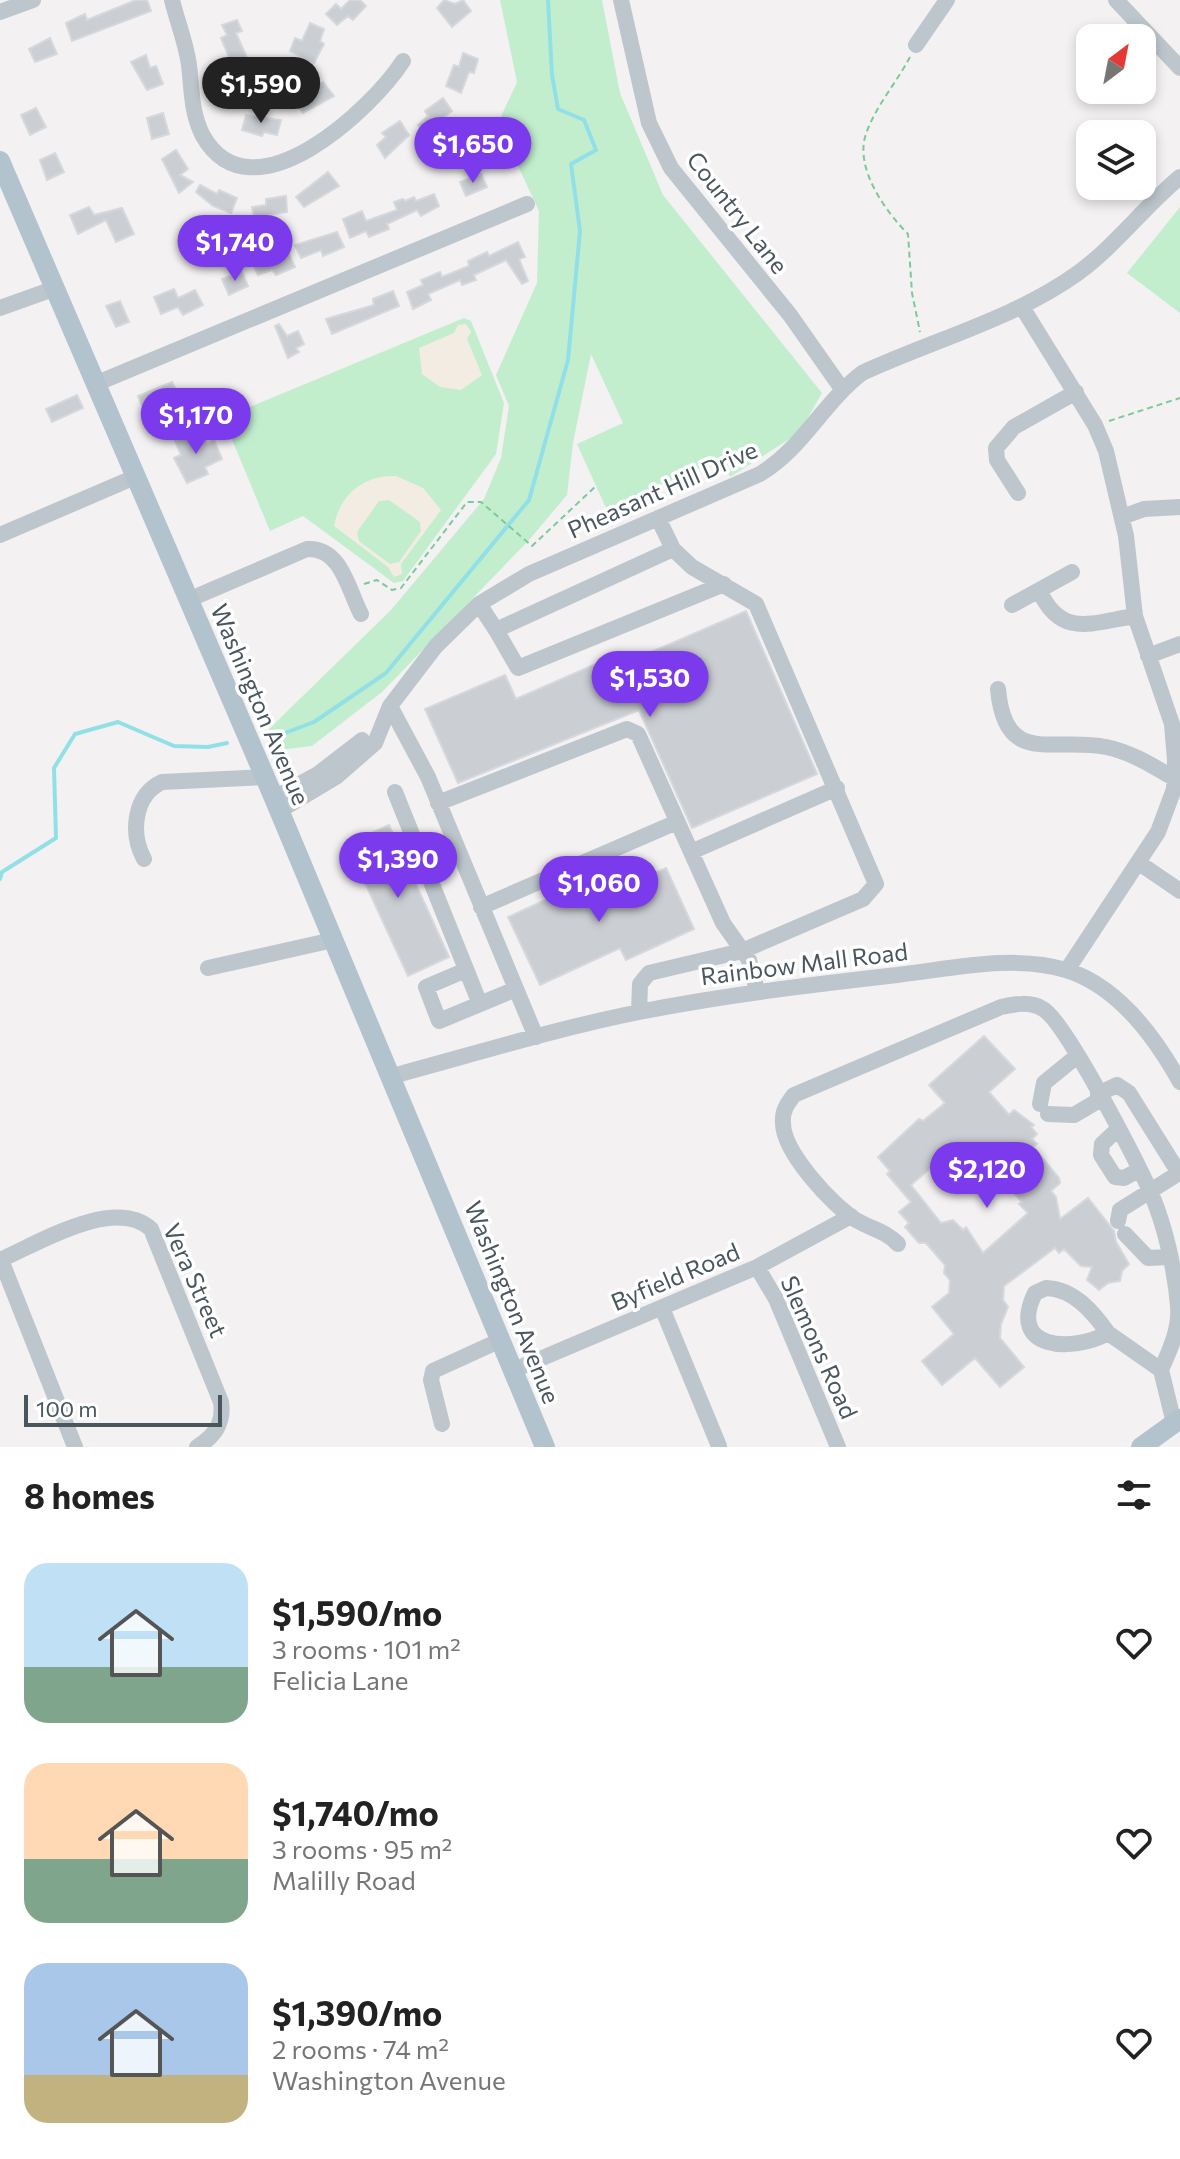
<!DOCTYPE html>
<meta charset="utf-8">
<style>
:root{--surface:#fff;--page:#f6f6f6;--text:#222;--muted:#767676;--accent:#7c3aed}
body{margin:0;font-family:Commissioner,sans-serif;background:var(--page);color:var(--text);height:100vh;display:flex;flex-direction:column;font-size:30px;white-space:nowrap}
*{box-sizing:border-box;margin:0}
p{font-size:26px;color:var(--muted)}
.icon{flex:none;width:44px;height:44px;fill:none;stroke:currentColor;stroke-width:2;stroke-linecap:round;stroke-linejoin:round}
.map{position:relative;height:1447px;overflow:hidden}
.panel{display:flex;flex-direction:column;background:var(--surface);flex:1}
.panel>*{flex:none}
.needle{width:52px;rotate:32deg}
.fabs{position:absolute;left:1076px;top:24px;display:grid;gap:16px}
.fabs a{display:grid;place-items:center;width:80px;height:80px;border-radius:16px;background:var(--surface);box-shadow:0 4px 12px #0003;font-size:40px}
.scale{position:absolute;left:24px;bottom:20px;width:198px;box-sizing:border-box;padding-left:8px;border:4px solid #49565d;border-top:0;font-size:22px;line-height:28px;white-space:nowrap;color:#49565d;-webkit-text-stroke:6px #fff;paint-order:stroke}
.price{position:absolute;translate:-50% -68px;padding:0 18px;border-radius:28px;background:var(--accent);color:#fff;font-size:26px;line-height:52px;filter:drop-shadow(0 2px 4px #0008)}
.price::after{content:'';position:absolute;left:50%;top:48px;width:24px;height:18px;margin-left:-12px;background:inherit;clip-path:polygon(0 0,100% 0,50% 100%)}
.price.active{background:#222;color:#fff}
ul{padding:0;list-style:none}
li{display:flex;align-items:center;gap:24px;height:200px;padding:0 24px}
li span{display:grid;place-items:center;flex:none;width:224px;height:160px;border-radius:24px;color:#555}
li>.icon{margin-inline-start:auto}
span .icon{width:96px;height:96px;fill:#fffc;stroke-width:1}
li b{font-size:34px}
h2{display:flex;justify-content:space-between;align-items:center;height:96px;padding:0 24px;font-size:34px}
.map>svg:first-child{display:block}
.green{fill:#c2eece}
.sand{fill:#f3ece3;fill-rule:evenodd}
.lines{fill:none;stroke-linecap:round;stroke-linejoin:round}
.stream{stroke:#91e0e8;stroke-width:4}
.building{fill:#cbced3;stroke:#d5d8dc;stroke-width:2;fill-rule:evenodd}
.path{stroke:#7bca9b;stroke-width:2;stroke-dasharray:6 4;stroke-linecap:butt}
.minor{stroke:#bdc6cc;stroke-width:16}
.major{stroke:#b2c3ce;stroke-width:20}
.labels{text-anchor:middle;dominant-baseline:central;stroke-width:7;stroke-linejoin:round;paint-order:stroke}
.street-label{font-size:24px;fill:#49565d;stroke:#fff}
</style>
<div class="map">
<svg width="1180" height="1447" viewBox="0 0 1180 1447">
<rect width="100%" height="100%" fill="#f3f1f1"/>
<!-- green -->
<path class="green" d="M 500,0 L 602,0 L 620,93 L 663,195 L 822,393 L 799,433 L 730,477 L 720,459 L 607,510 L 577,444 L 623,423 L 591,354 L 573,443 L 567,495 L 529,540 L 382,692 L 312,746 L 279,750 L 269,729 L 391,610 L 484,499 L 501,458 L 509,406 L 496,375 L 537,283 L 539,211 L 498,123 L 517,82 Z
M 1180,207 L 1180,313 L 1127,273 Z
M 464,318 L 471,321 L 504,403 L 496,454 L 403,581 L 394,583 L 303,516 L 270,531 L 223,418 Z"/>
<!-- sand -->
<path class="sand" d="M 466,324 L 471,332 L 467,339 L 482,375 L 461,390 L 440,387 L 422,374 L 419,348 L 454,333 L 458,325 Z
M 396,476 L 423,488 L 441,510 L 401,564 L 402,574 L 394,577 L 388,567 L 334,526 C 340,494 364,475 396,476 ZM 389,500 L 420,522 L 421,531 L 399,562 L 390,564 L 359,541 L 357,532 L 379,501 Z"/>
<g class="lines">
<!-- stream -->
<path class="stream" d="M 269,739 L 314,722 L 386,673 L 529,500 L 568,360 L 580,231 L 571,164 L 596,150 L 584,120 L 558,109 L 552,75 L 548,0
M 0,879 L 2,872 L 56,838 L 54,768 L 75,734 L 118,722 L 174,746 L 208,747 L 227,743"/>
</g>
<!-- building -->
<path class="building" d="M 136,0 L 147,0 L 151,11 L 72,41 L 66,23 L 85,14 L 87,20 Z
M 350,0 L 360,0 L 366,6 L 353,20 L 348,16 L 337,25 L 326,14 L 336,4 L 341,9 Z
M 444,0 L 455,4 L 463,0 L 471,11 L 452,27 L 437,8 Z
M 237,20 L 242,31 L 236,33 L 251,67 L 243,70 L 245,80 L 239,83 L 246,101 L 232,106 L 224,74 L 234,69 L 221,38 L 227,35 L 222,25 Z
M 310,23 L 324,29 L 320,41 L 324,44 L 314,63 L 290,51 L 295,38 L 302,41 Z
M 50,38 L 57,54 L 35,62 L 29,49 Z
M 463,53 L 478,59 L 474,73 L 469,72 L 461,93 L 446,86 L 454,65 L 459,67 Z
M 146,55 L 150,68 L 156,66 L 163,84 L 147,90 L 131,62 Z
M 323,82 L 334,96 L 303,113 L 295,102 Z
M 443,98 L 452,111 L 435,124 L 438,128 L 428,136 L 418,125 L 428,116 L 425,111 Z
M 36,108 L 46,127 L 30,135 L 21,115 Z
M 163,113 L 169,134 L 152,139 L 147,118 Z
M 246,115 L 281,120 L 277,135 L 264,132 L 262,136 L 242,130 Z
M 400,121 L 409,135 L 385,158 L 377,145 L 386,137 L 382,133 Z
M 176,150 L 188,169 L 180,175 L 193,182 L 179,193 L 162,159 Z
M 55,153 L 64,172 L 47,180 L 40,160 Z
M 328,172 L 339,186 L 304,207 L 296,197 Z
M 481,174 L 487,187 L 466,196 L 460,182 Z
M 200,185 L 217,194 L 219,190 L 237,198 L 231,213 L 213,206 L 196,192 Z
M 434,194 L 439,206 L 421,216 L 417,210 L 387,224 L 389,229 L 369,237 L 366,231 L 350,238 L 343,219 L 362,211 L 366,221 L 397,210 L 394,202 L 403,199 L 405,201 L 414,197 L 416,201 Z
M 286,196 L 287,212 L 269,215 L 269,220 L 255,222 L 252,207 L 266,205 L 266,199 Z
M 89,207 L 94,215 L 122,208 L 134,234 L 116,242 L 106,220 L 78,234 L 70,215 Z
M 337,232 L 344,247 L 323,256 L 321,250 L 301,258 L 295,245 Z
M 518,242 L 525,257 L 519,259 L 528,281 L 522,284 L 506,260 L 474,275 L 476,280 L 462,285 L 460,280 L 428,294 L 431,300 L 413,309 L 407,292 L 423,285 L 421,280 L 440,272 L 442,277 L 469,266 L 468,261 L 487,252 L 489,256 Z
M 289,254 L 295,267 L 276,275 L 272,270 L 258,275 L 251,261 L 267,256 L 271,262 Z
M 242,272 L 248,286 L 229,295 L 222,279 Z
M 174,289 L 178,298 L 195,290 L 203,305 L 183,315 L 178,307 L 161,314 L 154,297 Z
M 393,291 L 399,306 L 332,334 L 326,319 L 374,305 L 373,299 Z
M 120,301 L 129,322 L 116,327 L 106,306 Z
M 279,324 L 287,336 L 298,331 L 304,344 L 296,348 L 299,352 L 288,358 L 275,326 Z
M 172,382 L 177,392 L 168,396 L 170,400 L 145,412 L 138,396 Z
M 77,395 L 83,408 L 52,422 L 46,409 Z
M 200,430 L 207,444 L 214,440 L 222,459 L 205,467 L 208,474 L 187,483 L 174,458 L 181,455 L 175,441 Z
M 746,611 L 817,774 L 692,828 L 639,710 L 458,783 L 425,709 L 505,675 L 516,699 L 621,653 L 626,663 Z
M 389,825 L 449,957 L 408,976 L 347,844 Z
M 666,868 L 694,929 L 626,960 L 620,948 L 540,985 L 508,917 L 591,879 L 600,898 Z
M 984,1036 L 1015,1069 L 989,1092 L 1009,1115 L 1014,1110 L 1034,1125 L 1031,1127 L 1037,1134 L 1032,1139 L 1037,1144 L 1033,1147 L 1059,1178 L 1060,1183 L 1051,1191 L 1056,1197 L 1060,1219 L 1088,1198 L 1114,1231 L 1116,1242 L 1129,1264 L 1122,1271 L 1120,1281 L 1108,1283 L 1099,1290 L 1087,1280 L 1092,1267 L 1081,1266 L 1064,1249 L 1059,1253 L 1055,1248 L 1004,1286 L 1003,1300 L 1008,1307 L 1001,1324 L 1000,1338 L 1024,1367 L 1000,1387 L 975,1358 L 942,1385 L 922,1361 L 954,1334 L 932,1307 L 949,1293 L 950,1280 L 944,1273 L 945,1265 L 926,1243 L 919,1243 L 905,1227 L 909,1223 L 899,1212 L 911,1202 L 887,1174 L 890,1171 L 878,1157 L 919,1119 L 923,1121 L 945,1103 L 929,1085 ZM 948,1157 L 964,1169 L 979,1157 L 1022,1202 L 1019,1204 L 1028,1213 L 983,1253 L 966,1227 L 963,1230 L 953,1220 L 941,1223 L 911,1185 L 939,1161 L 941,1163 Z"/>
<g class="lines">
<!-- path -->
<path class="path" d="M 910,57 C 897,82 875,107 866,134 C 854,168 886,212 908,234 L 912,293 L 920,332
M 1109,421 L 1180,398
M 364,584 L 377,580 L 392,590 L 401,588 L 467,502 L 481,502 L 532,546 L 596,486"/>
<!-- minor -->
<path class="minor" d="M 172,0 C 177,21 186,43 189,65 C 192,90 191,113 203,136 C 252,222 372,109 403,61
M 621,0 L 649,123 L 671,168 L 790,315 L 842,389
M 1116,0 L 1180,68
M 0,12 L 33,0
M 916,45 L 947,0
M 1022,307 L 1095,425 L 1106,451 L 1126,536 L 1135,616 L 1172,724 L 1175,760 L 1174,789 L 1158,832 L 1067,970
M 0,308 L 53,289
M 95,384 L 527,204
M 1018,493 L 997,460 L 996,448 L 1014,427 L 1076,392
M 1122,517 L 1144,509 L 1180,507
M 0,535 L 135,477
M 1040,592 C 1062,639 1093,622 1135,616
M 188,600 L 307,549 C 341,547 348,589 361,614
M 479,604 L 496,630 L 673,549
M 1012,605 L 1072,572
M 496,630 L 518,668 L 724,584
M 1148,656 L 1180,644
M 998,689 C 1005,768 1053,736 1106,747 C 1131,752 1153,766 1175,779
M 390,706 L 428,777 L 536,1037
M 395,792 L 480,1004 L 516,989
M 274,798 L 318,774 L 362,740
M 438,803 L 627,729 L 638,734 L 723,923 L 749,960 L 757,991
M 279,811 L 336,777 L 375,743 L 390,706 L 436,646 L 479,604 L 529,574 L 760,474 C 804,447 822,404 862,373 C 933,340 1014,319 1078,273 C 1115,246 1144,207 1180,177
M 691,852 L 837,788
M 144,859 C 130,833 134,795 162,782 L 265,777
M 1139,863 L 1180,891
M 481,907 L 677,822
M 208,968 L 333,940
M 466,970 L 426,987 L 439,1021 L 480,1004
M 639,1012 L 640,984 L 649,973 L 742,951 L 863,899 L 876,884 L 756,604 L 692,567 L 673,549 L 658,518
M 392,1076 C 474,1054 555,1029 639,1012 C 724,995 810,985 897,975 C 951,969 1013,954 1066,970 C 1118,986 1155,1037 1180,1082
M 1098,1094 L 1117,1085 L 1129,1093 L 1179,1173 L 1120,1210 L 1118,1221
M 1040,1104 L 1044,1083 L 1077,1056
M 1048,1114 L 1074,1115 L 1101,1099
M 1117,1130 L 1102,1144 L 1101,1155 L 1115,1177 L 1124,1178 L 1139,1170
M 1125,1234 L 1148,1258 L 1169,1257
M 898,1244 C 886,1231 871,1229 856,1220 C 832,1205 783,1152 783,1123 C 782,1111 787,1104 794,1095 L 1001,1007 C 1015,1004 1030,1001 1043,1009 C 1066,1022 1137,1162 1151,1193 C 1165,1226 1175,1269 1178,1306 C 1180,1329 1170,1349 1161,1370
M 0,1260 C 39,1243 114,1196 151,1229 L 221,1402 C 224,1423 215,1436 197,1447
M 1,1260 L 75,1447
M 757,1267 L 776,1299 L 838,1447
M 1046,1288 C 1074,1289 1093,1312 1108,1333 C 1072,1353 1007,1350 1035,1293 Z
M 662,1308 L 719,1446
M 1108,1333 L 1161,1370 L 1174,1423
M 514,1370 L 757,1267 L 851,1216
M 442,1424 L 431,1380 L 433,1371 L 501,1340"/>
<!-- major -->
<path class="major" d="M 0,161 L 274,798 L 545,1447
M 1141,1447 L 1180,1419"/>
</g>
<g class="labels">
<!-- street labels -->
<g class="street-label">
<text transform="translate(738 212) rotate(52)">Country Lane</text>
<text transform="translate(662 489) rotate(-24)">Pheasant Hill Drive</text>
<text transform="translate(261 704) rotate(67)">Washington Avenue</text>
<text transform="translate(804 963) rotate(-7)">Rainbow Mall Road</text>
<text transform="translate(675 1276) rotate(-23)">Byfield Road</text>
<text transform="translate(196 1280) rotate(66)">Vera Street</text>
<text transform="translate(513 1302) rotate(68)">Washington Avenue</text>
<text transform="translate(820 1347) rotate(66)">Slemons Road</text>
</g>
</g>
</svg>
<div class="fabs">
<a><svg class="needle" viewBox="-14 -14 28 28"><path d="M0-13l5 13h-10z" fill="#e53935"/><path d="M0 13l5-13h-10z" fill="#767676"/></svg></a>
<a><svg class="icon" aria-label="layers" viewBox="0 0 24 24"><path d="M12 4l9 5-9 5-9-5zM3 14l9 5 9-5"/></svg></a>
</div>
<div class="scale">100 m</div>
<b class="price active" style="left:261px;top:125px">$1,590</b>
<b class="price" style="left:473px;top:185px">$1,650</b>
<b class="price" style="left:235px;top:283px">$1,740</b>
<b class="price" style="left:196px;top:456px">$1,170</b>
<b class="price" style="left:650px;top:719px">$1,530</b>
<b class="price" style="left:398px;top:900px">$1,390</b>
<b class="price" style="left:599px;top:924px">$1,060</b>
<b class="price" style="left:987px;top:1210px">$2,120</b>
</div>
<section class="panel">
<h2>8 homes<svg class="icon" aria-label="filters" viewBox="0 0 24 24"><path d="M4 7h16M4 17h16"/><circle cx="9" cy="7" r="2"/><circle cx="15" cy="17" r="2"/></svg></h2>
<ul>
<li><span style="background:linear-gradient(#bfe0f5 65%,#7fa58c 0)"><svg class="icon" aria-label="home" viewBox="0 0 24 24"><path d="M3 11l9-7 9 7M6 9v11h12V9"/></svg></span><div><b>$1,590/mo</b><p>3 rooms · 101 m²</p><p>Felicia Lane</p></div><svg class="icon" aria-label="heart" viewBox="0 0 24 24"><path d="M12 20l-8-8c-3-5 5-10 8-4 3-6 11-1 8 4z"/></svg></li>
<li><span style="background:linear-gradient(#ffd9b3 60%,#7fa58c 0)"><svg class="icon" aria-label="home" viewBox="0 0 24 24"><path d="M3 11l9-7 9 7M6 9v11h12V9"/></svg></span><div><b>$1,740/mo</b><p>3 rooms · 95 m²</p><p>Malilly Road</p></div><svg class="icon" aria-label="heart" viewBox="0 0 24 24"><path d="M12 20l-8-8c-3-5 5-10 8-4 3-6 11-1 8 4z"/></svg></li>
<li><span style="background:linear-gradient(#a9c7e8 70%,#c2b280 0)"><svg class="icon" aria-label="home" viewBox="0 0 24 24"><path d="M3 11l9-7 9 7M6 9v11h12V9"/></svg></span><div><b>$1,390/mo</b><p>2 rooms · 74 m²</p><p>Washington Avenue</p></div><svg class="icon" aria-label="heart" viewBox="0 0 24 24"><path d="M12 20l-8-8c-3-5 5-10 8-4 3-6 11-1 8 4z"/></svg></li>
</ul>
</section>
